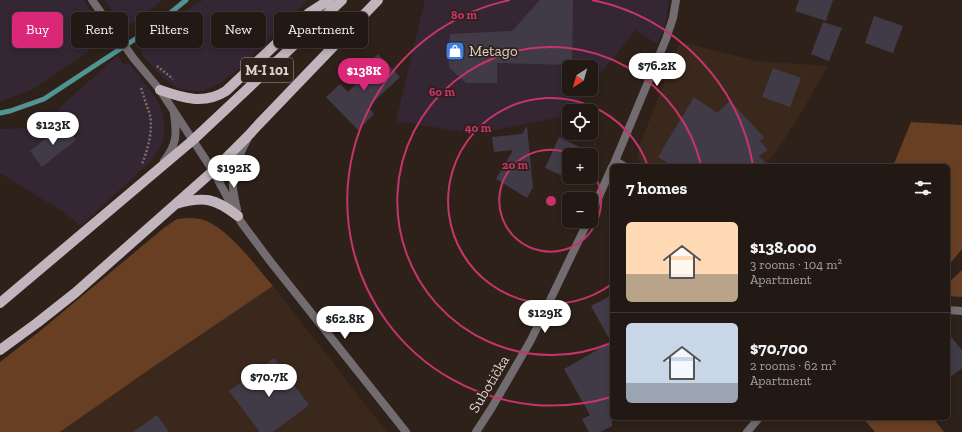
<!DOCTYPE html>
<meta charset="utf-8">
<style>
:root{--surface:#221914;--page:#2e2622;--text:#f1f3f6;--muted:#a2a0a0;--line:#3f3834;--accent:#db2777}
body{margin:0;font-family:"Zilla Slab",serif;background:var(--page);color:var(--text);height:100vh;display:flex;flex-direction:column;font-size:15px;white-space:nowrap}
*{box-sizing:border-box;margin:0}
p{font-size:13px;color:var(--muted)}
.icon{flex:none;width:22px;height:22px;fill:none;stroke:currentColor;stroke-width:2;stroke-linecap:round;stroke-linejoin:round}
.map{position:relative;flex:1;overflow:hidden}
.side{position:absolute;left:610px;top:164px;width:340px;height:256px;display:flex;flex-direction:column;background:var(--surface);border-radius:6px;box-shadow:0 2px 6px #0003,0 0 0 1px var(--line)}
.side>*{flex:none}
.guide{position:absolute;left:12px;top:12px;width:380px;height:36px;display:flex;gap:8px}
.needle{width:26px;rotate:217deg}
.buttons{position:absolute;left:562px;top:60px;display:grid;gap:8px}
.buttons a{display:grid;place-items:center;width:36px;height:36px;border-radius:6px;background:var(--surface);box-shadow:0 2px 6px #0003,0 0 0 1px var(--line);font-size:20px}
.price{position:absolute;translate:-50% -34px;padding:0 9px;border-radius:14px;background:#fff;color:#222;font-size:13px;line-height:26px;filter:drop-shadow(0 1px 2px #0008)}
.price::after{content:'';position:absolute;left:50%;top:24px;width:12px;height:9px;margin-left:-6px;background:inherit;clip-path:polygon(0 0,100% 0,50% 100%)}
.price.current{background:var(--accent);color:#fff}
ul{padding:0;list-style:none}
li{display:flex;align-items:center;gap:12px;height:100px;padding:0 16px}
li+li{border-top:1px solid var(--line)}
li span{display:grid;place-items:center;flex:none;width:112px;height:80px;border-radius:6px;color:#555}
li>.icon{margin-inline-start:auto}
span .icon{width:48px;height:48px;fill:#fffc;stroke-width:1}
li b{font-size:17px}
h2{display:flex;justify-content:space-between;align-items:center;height:48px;padding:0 16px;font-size:17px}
.chip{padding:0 14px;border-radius:6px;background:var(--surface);box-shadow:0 2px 6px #0003,0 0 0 1px var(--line);font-size:14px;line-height:36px}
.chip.current{background:var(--accent);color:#fff}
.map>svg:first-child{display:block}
.commercial{fill:#342633}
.built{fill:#3a281c}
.green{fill:#683f23}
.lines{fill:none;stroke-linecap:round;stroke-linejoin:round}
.stream{stroke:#509494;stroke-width:5}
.building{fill:#413b48}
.path{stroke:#7a6f69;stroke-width:2.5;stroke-dasharray:2 2;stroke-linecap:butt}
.minor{stroke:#726c70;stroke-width:8}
.tertiary{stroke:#726c70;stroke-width:8}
.primary{stroke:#c1b4bd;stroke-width:10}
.ring{fill:none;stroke:#c6346c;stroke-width:2}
.labels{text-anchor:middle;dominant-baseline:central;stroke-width:3.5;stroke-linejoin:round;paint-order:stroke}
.shield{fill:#2e211a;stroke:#a79d97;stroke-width:1}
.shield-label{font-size:14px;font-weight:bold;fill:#dbd2cd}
.poi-label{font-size:15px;fill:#dbd2cd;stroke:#2e211a;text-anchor:start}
.street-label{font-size:15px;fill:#dbd2cd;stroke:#2e211a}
.centre{fill:#c6346c;stroke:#2e211a;stroke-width:2}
.ring-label{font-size:12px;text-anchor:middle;font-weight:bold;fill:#c6346c;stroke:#2e211a;stroke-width:3.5;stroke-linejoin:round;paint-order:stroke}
</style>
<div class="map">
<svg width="962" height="432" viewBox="0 0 962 432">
<rect width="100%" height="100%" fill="#2e211a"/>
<!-- commercial -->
<path class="commercial" d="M 0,0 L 83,0 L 100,24 L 96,28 L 105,40 L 32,90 L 0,101 Z
M 104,0 L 163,0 L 126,28 Z
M 203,0 L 308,0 L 239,69 L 219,84 L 203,91 L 193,91 L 181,89 L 174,86 L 164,79 L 141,54 L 143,52 L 135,42 Z
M 425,0 L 669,0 L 665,26 L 657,44 L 636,30 L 591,85 L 591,67 L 569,67 L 569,89 L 588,89 L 565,116 L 476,134 L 396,121 Z
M 117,56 L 124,65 L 129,63 L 154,95 L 159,104 L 163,115 L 165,127 L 164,136 L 161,146 L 149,163 L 81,226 L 65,213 L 0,173 L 0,129 L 28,128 L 48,118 Z"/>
<!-- built -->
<path class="built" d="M 680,42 L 756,61 L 828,66 L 802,111 L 779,148 L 765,166 L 642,166 L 637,156 L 639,147 Z
M 273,286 L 387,432 L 60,432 L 153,367 Z"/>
<!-- green -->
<path class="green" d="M 911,122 L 962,125 L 962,249 L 948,266 L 948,166 L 893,166 Z
M 189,218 C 195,218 202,219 207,221 C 232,233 255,265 273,286 L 153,367 L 60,432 L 0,432 L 0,362 L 40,331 L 165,227 L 177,219 Z
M 962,270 L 962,297 L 948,296 L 948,283 Z
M 863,418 L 933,418 L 944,432 L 875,432 Z"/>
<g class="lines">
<!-- stream -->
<path class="stream" d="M 0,113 L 10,111 L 44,99 L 152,28 L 186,0"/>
</g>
<!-- building -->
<path class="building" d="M 540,0 L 573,0 L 572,65 L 497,63 L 497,83 L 466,83 L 449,67 L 448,53 L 450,34 L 512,31 Z
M 799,0 L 833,0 L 826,21 L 795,11 Z
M 874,16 L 903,26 L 893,53 L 865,43 Z
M 823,22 L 842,28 L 829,61 L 811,54 Z
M 378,54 L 400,77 L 368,107 L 374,114 L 358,130 L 326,97 L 340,84 L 348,92 L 367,73 L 363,68 Z
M 773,68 L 801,78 L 790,107 L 762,97 Z
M 694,97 L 717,113 L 730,101 L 764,137 L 760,141 L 768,150 L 759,156 L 768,166 L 673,166 L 658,157 Z
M 64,124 L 76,140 L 42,167 L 30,151 Z
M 527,126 L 533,187 L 527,198 L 496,179 L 513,150 L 494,152 L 492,137 L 522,134 Z
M 559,137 L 586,150 L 583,155 L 569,155 L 569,177 L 573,177 L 572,180 L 545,168 Z
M 612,295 L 612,426 L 600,432 L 589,432 L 582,419 L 590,415 L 564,369 L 611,342 L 591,306 Z
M 948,333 L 962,350 L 962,368 L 948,379 Z
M 274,358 L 309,405 L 273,432 L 260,432 L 229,391 Z
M 157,415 L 169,432 L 133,432 Z"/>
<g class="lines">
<!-- path -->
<path class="path" d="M 157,66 L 173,79
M 141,88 C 143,93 144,98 146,103 C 147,107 149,111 150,115 C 153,131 148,149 142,164"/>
<!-- minor -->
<path class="minor" d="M 615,161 L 624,166
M 613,166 L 666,39 L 673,18 L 676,0
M 591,214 L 612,167
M 948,310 L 962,311
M 476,432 L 491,409 L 531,340 L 588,221
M 747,432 L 759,418"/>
<!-- tertiary -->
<path class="tertiary" d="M 92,0 L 134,59 L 160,90 L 213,171 L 241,222 L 270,261 L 406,432
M 164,161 C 177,144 177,135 174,114
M 237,209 C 235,202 234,195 233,188 C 232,170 239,155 247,140"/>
<!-- primary -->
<path class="primary" d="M 160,90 C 183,98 204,105 226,91 L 309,13 L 329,0
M 176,204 C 204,196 215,198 238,216
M 0,303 L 193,140 L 342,0
M 0,350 L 37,323 L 75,293 L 213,171 L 248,136 L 258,125 L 378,0"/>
</g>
<!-- distance rings -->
<g class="ring">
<path d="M591 170A51 51 0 1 1 573 155"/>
<path d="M612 284A103 103 0 1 1 648 166"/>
<path d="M611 343A154 154 0 1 1 701 165"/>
<path d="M611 397A205 205 0 1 1 510 0M592 0A205 205 0 0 1 753 165"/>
</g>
<!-- icons -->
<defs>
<symbol id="shop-square" viewBox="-11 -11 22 22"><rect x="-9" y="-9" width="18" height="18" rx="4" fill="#3f7fe0" stroke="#2e211a"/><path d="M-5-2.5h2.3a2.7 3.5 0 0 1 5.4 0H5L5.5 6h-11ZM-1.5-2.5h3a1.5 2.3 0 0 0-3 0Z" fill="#fff"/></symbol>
</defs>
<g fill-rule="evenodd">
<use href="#shop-square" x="444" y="40" width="22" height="22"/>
</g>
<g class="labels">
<!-- shield labels -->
<rect class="shield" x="241" y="58" width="52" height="24" rx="3"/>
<g class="shield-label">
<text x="267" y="70">M-I 101</text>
</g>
<!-- poi labels -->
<g class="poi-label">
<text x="469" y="51">Metago</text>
</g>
<!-- street labels -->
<g class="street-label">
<text transform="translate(489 384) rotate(-59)">Subotička</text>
</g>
</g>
<circle cx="551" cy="201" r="6" class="centre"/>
<g class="ring-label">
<text x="464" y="19">80 m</text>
<text x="442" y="96">60 m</text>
<text x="478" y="132">40 m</text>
<text x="515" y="169">20 m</text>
</g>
</svg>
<div class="buttons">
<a><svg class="needle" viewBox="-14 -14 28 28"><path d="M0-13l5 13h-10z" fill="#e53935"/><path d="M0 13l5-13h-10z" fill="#a2a0a0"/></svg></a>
<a><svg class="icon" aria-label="locate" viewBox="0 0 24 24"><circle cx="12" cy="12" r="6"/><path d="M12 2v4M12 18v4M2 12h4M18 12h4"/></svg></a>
<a>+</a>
<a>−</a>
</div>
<b class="price" style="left:657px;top:87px">$76.2K</b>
<b class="price current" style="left:364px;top:92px">$138K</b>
<b class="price" style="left:53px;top:146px">$123K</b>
<b class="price" style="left:234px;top:189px">$192K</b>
<b class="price" style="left:545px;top:334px">$129K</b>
<b class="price" style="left:345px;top:340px">$62.8K</b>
<b class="price" style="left:269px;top:398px">$70.7K</b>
<div class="guide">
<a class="chip current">Buy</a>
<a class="chip">Rent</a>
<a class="chip">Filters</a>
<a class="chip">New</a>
<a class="chip">Apartment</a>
</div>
<section class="side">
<h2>7 homes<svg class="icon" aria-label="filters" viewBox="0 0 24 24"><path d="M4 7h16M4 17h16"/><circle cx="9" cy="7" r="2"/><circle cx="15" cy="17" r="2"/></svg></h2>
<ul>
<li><span style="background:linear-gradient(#ffd9b3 65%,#b9a48a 0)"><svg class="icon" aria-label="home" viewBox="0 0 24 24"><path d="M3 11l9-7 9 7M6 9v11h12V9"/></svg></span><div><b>$138,000</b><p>3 rooms · 104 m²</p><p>Apartment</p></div></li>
<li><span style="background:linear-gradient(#c9d6e8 75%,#9aa5b1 0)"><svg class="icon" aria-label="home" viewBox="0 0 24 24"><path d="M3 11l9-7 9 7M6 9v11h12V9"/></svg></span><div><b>$70,700</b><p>2 rooms · 62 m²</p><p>Apartment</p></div></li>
</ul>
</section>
</div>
